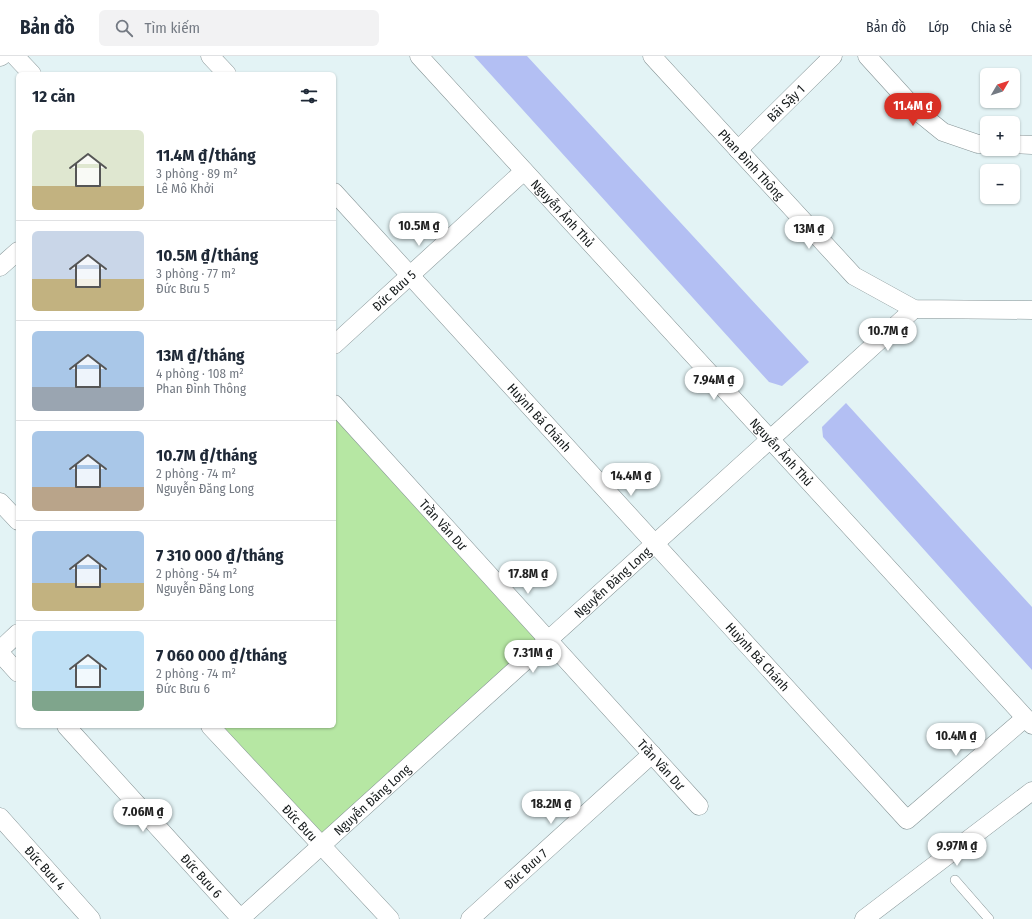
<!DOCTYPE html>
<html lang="vi">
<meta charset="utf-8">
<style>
:root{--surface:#fff;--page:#f2f2f3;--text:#1f2937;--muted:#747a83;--line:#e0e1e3;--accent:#d93025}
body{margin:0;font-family:"Fira Sans Condensed",sans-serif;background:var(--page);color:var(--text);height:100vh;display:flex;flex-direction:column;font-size:15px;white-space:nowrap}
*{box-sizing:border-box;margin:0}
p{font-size:13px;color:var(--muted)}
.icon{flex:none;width:22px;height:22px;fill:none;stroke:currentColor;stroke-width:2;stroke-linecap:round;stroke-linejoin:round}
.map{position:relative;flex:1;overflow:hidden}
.details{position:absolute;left:16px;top:16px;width:320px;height:656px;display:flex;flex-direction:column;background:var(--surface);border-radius:6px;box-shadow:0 1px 3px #0004}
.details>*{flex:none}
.needle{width:26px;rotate:51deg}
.tools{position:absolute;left:980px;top:12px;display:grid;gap:8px}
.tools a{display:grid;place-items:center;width:40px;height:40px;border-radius:6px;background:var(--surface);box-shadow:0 1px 3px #0004;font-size:20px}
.price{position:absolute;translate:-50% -34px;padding:0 9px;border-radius:14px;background:#fff;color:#222;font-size:13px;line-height:26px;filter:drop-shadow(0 1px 2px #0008)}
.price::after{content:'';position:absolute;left:50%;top:24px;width:12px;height:9px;margin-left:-6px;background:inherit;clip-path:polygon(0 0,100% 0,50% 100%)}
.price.on{background:var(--accent);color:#fff}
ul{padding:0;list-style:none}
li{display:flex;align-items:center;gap:12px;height:100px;padding:0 16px}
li+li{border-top:1px solid var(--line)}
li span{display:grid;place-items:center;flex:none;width:112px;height:80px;border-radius:6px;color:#555}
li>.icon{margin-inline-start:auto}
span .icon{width:48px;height:48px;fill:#fffc;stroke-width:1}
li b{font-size:17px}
h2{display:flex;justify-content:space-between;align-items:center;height:48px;padding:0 16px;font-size:17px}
header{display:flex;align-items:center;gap:24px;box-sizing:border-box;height:56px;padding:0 20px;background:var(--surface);border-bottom:1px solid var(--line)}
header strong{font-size:19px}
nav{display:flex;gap:22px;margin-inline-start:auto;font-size:14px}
.search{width:280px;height:36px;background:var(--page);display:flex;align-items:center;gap:10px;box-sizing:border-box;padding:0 14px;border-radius:6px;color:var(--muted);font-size:15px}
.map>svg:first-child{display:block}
.green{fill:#b6e7a3}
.water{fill:#b3bff3}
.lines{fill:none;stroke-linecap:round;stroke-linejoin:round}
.service-casing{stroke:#859395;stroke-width:10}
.minor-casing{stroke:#859395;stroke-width:19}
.service{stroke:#fff;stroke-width:9}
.minor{stroke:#fff;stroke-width:18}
.labels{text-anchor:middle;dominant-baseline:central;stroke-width:4;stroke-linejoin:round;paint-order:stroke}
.street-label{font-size:13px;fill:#151a1b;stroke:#e3f3f5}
</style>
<header>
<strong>Bản đồ</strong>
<div class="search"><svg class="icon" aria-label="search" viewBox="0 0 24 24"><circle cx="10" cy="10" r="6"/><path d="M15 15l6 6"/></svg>Tìm kiếm</div>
<nav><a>Bản đồ</a><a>Lớp</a><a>Chia sẻ</a></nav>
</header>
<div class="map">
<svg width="1032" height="863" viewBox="0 0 1032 863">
<rect width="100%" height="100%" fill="#e3f3f5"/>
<!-- green -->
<path class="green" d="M 334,348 L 548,584 L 321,789 L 210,670 L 334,670 Z"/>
<!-- water -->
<path class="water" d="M 474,0 L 527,0 L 809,306 L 782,330 L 769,326 Z
M 846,347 L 1032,551 L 1032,614 L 823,381 L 822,371 Z"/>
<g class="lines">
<defs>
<path id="service" d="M 955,824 L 989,863"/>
<g id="minor">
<path d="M 15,0 L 32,18"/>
<path d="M 210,0 L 227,18"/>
<path id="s1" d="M 419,0 L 1032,669"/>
<path id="s2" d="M 652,0 L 854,220 L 914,253 L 1032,254"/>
<path d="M 867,0 L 917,55 L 943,76 L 978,88 L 987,88"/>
<path d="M 0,1 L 2,0"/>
<path d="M 1013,88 L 1032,89"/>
<path id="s3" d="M 738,94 L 833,0"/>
<path id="s4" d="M 334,136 L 907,764 L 1025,662"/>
<path d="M 0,211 L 18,195"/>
<path id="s5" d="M 334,289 L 524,115"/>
<path id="s6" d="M 334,348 L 699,750"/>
<path d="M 0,446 L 18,465"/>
<path d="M 0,594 L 18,577"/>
<path d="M 0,597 L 18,617"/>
<path id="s7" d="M 66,670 L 241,863"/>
<path id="s8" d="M 210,670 L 390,863"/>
<path id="s9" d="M 0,761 L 91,863"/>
<path id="s10" d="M 240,863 L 914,253"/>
<path id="s11" d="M 470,863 L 652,698"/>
<path d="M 864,863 L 1032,735"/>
</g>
</defs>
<!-- service casing -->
<use href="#service" class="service-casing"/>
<!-- minor casing -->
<use href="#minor" class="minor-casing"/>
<!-- service -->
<use href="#service" class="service"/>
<!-- minor -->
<use href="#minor" class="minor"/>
</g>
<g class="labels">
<!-- street labels -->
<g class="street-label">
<text stroke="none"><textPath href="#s3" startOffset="67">Bãi Sậy 1</textPath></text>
<text stroke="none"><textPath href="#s2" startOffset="147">Phan Đình Thông</textPath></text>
<text stroke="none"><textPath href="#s1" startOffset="213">Nguyễn Ảnh Thủ</textPath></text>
<text stroke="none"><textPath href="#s5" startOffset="81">Đức Bưu 5</textPath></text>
<text stroke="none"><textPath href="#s4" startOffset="305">Huỳnh Bá Chánh</textPath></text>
<text stroke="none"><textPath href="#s1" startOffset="537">Nguyễn Ảnh Thủ</textPath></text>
<text stroke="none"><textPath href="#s6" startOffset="163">Trần Văn Dư</textPath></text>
<text stroke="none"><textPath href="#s10" startOffset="502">Nguyễn Đăng Long</textPath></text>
<text stroke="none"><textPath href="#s4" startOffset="629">Huỳnh Bá Chánh</textPath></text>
<text stroke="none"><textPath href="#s6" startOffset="487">Trần Văn Dư</textPath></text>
<text stroke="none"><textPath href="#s10" startOffset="178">Nguyễn Đăng Long</textPath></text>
<text stroke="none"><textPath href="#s8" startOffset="132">Đức Bưu</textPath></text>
<text stroke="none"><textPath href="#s9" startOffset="68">Đức Bưu 4</textPath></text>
<text stroke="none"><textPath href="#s11" startOffset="75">Đức Bưu 7</textPath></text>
<text stroke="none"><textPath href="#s7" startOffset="202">Đức Bưu 6</textPath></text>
</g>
</g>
</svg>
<div class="tools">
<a><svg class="needle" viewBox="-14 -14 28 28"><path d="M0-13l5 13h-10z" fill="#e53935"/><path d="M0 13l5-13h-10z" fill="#747a83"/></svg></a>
<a>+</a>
<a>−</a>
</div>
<b class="price on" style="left:913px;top:71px">11.4M ₫</b>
<b class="price" style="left:419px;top:191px">10.5M ₫</b>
<b class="price" style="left:809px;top:194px">13M ₫</b>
<b class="price" style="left:888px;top:296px">10.7M ₫</b>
<b class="price" style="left:714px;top:345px">7.94M ₫</b>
<b class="price" style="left:631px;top:441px">14.4M ₫</b>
<b class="price" style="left:528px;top:539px">17.8M ₫</b>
<b class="price" style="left:533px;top:618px">7.31M ₫</b>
<b class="price" style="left:956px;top:701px">10.4M ₫</b>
<b class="price" style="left:551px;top:769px">18.2M ₫</b>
<b class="price" style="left:143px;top:777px">7.06M ₫</b>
<b class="price" style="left:957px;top:811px">9.97M ₫</b>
<section class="details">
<h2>12 căn<svg class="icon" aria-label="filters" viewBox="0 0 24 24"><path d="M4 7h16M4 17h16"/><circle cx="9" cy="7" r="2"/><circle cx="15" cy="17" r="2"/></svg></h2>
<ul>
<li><span style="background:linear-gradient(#dfe7d0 70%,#c2b280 0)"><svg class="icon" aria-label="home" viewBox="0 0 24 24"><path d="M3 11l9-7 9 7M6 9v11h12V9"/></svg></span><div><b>11.4M ₫/tháng</b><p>3 phòng · 89 m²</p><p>Lê Mô Khởi</p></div></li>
<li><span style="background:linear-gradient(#c9d6e8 60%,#c2b280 0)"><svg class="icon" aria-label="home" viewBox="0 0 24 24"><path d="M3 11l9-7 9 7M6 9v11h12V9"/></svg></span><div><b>10.5M ₫/tháng</b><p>3 phòng · 77 m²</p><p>Đức Bưu 5</p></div></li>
<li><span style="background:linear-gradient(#a9c7e8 70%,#9aa5b1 0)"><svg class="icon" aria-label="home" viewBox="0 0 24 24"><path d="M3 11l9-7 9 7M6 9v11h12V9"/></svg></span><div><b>13M ₫/tháng</b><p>4 phòng · 108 m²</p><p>Phan Đình Thông</p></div></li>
<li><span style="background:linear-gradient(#a9c7e8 70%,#b9a48a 0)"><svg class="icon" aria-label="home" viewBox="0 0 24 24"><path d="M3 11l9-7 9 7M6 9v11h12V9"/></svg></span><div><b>10.7M ₫/tháng</b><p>2 phòng · 74 m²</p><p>Nguyễn Đăng Long</p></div></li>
<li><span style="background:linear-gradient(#a9c7e8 65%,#c2b280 0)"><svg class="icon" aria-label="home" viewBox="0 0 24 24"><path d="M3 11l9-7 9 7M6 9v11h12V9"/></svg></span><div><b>7 310 000 ₫/tháng</b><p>2 phòng · 54 m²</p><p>Nguyễn Đăng Long</p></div></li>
<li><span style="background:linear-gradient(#bfe0f5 75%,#7fa58c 0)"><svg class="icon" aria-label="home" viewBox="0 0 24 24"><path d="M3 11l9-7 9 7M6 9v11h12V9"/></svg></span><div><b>7 060 000 ₫/tháng</b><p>2 phòng · 74 m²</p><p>Đức Bưu 6</p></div></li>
</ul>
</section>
</div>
